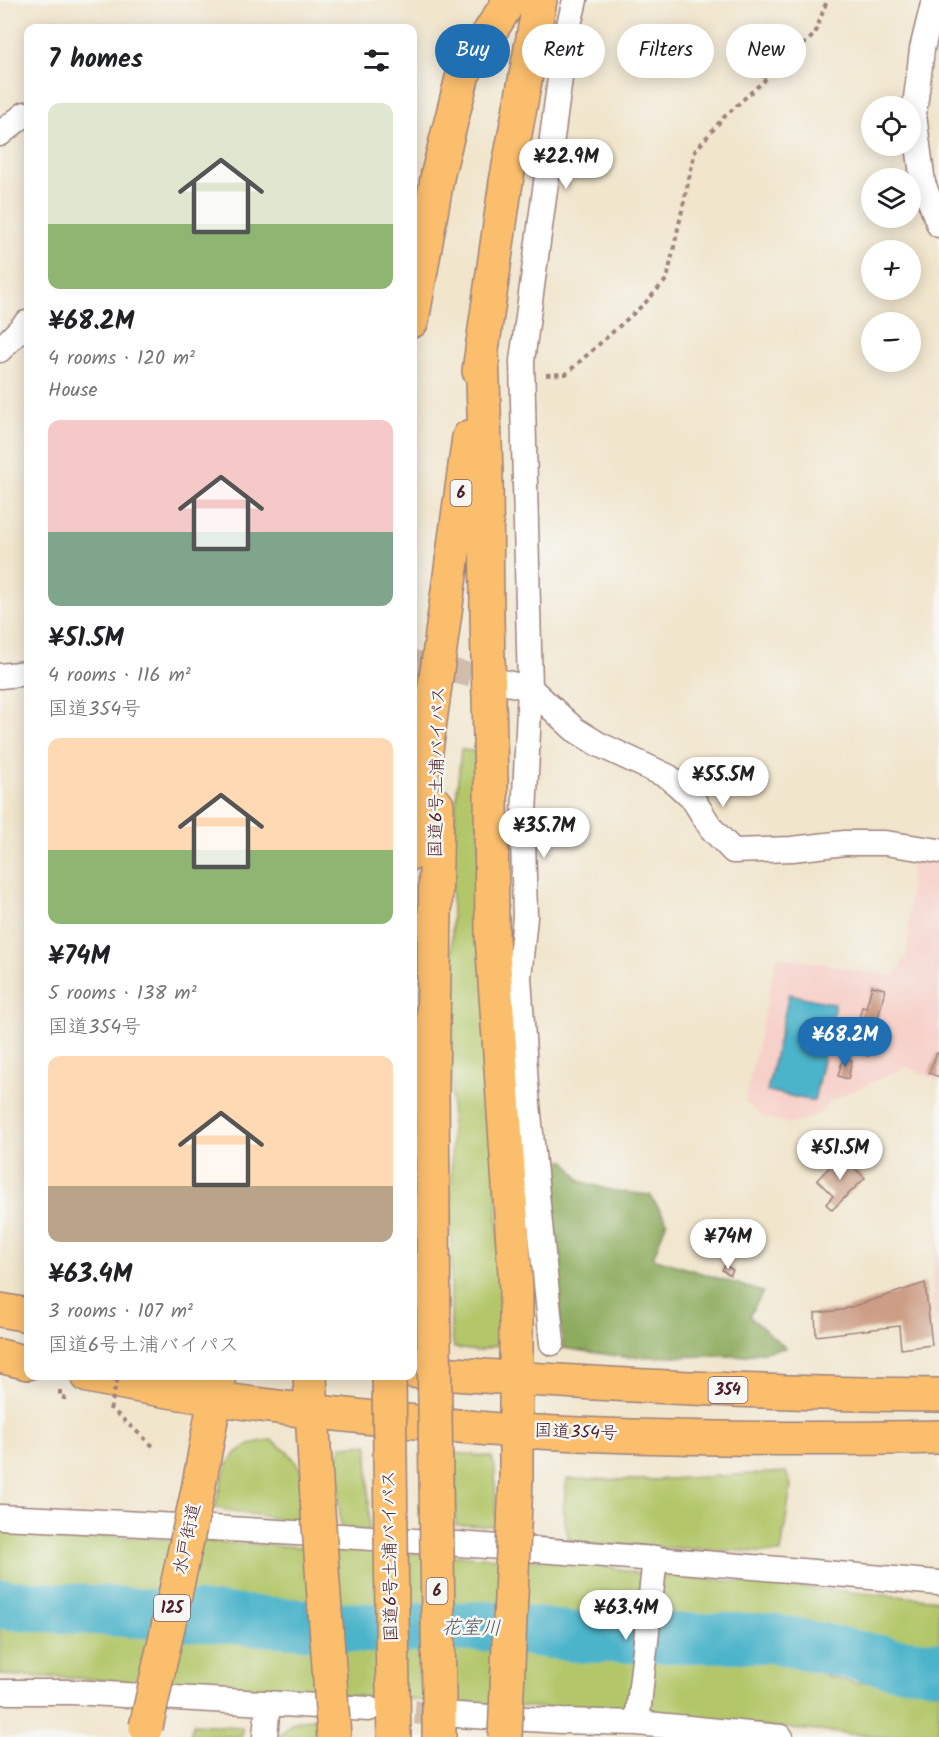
<!DOCTYPE html>
<meta charset="utf-8">
<style>
:root{--surface:#fff;--page:#f2f2f2;--text:#202124;--muted:#757577;--accent:#1f6fb2}
body{margin:0;font-family:Kalam,"Klee One",sans-serif;background:var(--page);color:var(--text);height:100vh;display:flex;flex-direction:column;font-size:22px;white-space:nowrap}
*{box-sizing:border-box;margin:0}
p{font-size:20px;color:var(--muted)}
.icon{flex:none;width:33px;height:33px;fill:none;stroke:currentColor;stroke-width:2;stroke-linecap:round;stroke-linejoin:round}
.map{position:relative;flex:1;overflow:hidden}
.panel{position:absolute;left:24px;top:24px;width:393px;height:1356px;display:flex;flex-direction:column;background:var(--surface);border-radius:12px;box-shadow:0 3px 15px #0003}
.panel>*{flex:none}
.top-card{position:absolute;left:435px;top:24px;width:414px;height:54px;display:flex;gap:12px}
.tools{position:absolute;left:861px;top:96px;display:grid;gap:12px}
.tools a{display:grid;place-items:center;width:60px;height:60px;border-radius:50%;background:var(--surface);box-shadow:0 3px 15px #0003;font-size:30px}
.price{position:absolute;translate:-50% -51px;padding:0 14px;border-radius:21px;background:#fff;color:#222;font-size:20px;line-height:39px;filter:drop-shadow(0 2px 3px #0008)}
.price::after{content:'';position:absolute;left:50%;top:36px;width:18px;height:14px;margin-left:-9px;background:inherit;clip-path:polygon(0 0,100% 0,50% 100%)}
.price.active{background:var(--accent);color:#fff}
ul{padding:0;list-style:none}
li{display:grid;align-content:center;gap:12px;height:318px;padding:0 24px}
li span{display:grid;place-items:center;height:186px;border-radius:12px;color:#555}
li>.icon{margin-inline-start:auto}
span .icon{width:108px;height:108px;fill:#fffc;stroke-width:1}
li b{font-size:26px}
h2{display:flex;justify-content:space-between;align-items:center;height:72px;padding:0 24px;font-size:26px}
.chip{padding:0 21px;border-radius:27px;background:var(--surface);box-shadow:0 3px 15px #0003;font-size:21px;line-height:54px}
.chip.active{background:var(--accent);color:#fff}
.map>svg:first-child{display:block}
.built{fill:#f7d0c9}
.green{fill:#b3c76b;stroke:#7e734b;stroke-width:1.5}
.forest{fill:#8eac5f;stroke:#6c6645;stroke-width:1.5}
.water{fill:#4bb4ca;stroke:#4a6a7a;stroke-width:1.5}
.lines{fill:none;stroke-linecap:round;stroke-linejoin:round}
.river{stroke:#4bb4ca;stroke-width:50}
.building{fill:#cd9d85}
.street-tunnel{stroke:#d0bdac;stroke-width:24;stroke-dasharray:24 12;stroke-linecap:butt}
.street-casing{stroke:#9e827c;stroke-width:27}
.highway-casing{stroke:#9e827c;stroke-width:36}
.path{stroke:#9e827c;stroke-width:4;stroke-dasharray:4.5 4.5;stroke-linecap:butt}
.street{stroke:#fff;stroke-width:24}
.highway{stroke:#fabe6d;stroke-width:33}
.highway-bridge-casing{stroke:#9e827c;stroke-width:36;stroke-linecap:butt}
.path-bridge{stroke:#9e827c;stroke-width:4;stroke-dasharray:4.5 4.5;stroke-linecap:butt}
.highway-bridge{stroke:#fabe6d;stroke-width:33}
.labels{text-anchor:middle;dominant-baseline:central;stroke-width:5;stroke-linejoin:round;paint-order:stroke}
.shield{fill:#f6f6f2;stroke:#7e6067;stroke-width:1.5}
.shield-label{font-size:16px;font-weight:bold;fill:#4a1f2b}
.street-label{font-size:18px;fill:#4a1f2b;stroke:#f6f6f2}
.water-label{font-size:20px;font-style:italic;fill:#4a5363;stroke:#f6f6f2}
</style>
<div class="map">
<svg width="939" height="1737" viewBox="0 0 939 1737">
<rect width="100%" height="100%" fill="#f6f6f2"/>
<filter id="ink" filterUnits="userSpaceOnUse"><feTurbulence type="fractalNoise" baseFrequency=".0167" numOctaves="2"/><feDisplacementMap in="SourceGraphic" scale="12" xChannelSelector="R" yChannelSelector="G"/><feConvolveMatrix kernelMatrix="1 2 1 2 8 2 1 2 1" color-interpolation-filters="sRGB"/></filter>
<filter id="wash" filterUnits="userSpaceOnUse"><feTurbulence type="fractalNoise" baseFrequency=".008" numOctaves="4" result="noise"/><feDisplacementMap in="SourceGraphic" scale="24" xChannelSelector="R" yChannelSelector="G"/><feGaussianBlur stdDeviation="1.35" result="paint"/><feColorMatrix in="noise" values="0 0 0 0 0 0 0 0 0 0 0 0 0 0 0 0 0 1.4 0 .05"/><feComposite in="paint" operator="in"/></filter>
<g filter="url(#wash)">
<rect width="100%" height="100%" fill="#f1e5cc"/>
<!-- built -->
<path class="built" d="M 911,857 L 939,860 L 939,1082 L 907,1066 L 829,1102 L 819,1114 L 793,1124 L 764,1118 L 745,1101 L 777,956 L 894,976 L 907,954 Z
M 939,1221 L 939,1377 L 938,1377 L 932,1287 Z"/>
<!-- green -->
<path class="green" d="M 461,749 L 475,752 L 504,1343 L 478,1351 L 454,1348 L 451,1329 L 452,845 Z
M 271,1440 C 287,1450 303,1464 303,1484 C 304,1496 298,1510 295,1522 L 215,1508 C 224,1471 226,1444 271,1440 Z
M 368,1444 L 369,1531 L 341,1527 L 335,1461 L 342,1446 Z
M 455,1453 L 492,1457 L 495,1467 L 496,1526 L 456,1525 Z
M 786,1472 L 791,1485 L 781,1553 L 570,1543 L 563,1512 L 567,1479 L 653,1480 Z
M 0,1530 L 589,1563 L 638,1573 L 939,1600 L 939,1650 L 875,1635 L 744,1621 L 601,1614 L 580,1629 L 540,1628 L 490,1619 L 463,1617 L 412,1618 L 306,1606 L 284,1614 L 279,1604 L 214,1603 L 139,1591 L 0,1582 Z
M 0,1614 L 26,1621 L 269,1630 L 401,1644 L 417,1637 L 463,1644 L 492,1634 L 518,1647 L 673,1660 L 779,1654 L 795,1664 L 817,1668 L 827,1676 L 856,1683 L 878,1681 L 939,1692 L 939,1737 L 884,1737 L 610,1712 L 74,1678 L 0,1675 Z
M 317,1717 L 318,1737 L 279,1737 L 291,1723 Z
M 193,1724 L 242,1727 L 242,1737 L 190,1737 Z"/>
<!-- forest -->
<path class="forest" d="M 566,1161 L 580,1181 L 614,1191 L 650,1195 L 667,1221 L 653,1258 L 763,1292 L 749,1316 L 786,1348 L 741,1356 L 624,1357 L 563,1348 L 546,1162 Z"/>
<!-- water -->
<path class="water" d="M 789,994 L 835,1004 L 814,1101 L 767,1091 Z"/>
<g class="lines">
<!-- river -->
<path class="river" d="M 0,1604 L 383,1629 L 486,1626 L 583,1638 L 770,1638 L 894,1663 L 939,1667"/>
</g>
<g id="blocks">
<!-- building -->
<path class="building" d="M 872,986 L 885,989 L 869,1056 L 850,1052 L 862,1007 L 866,1008 Z
M 937,1053 L 939,1054 L 939,1077 L 929,1073 Z
M 843,1058 L 852,1060 L 848,1079 L 838,1076 Z
M 841,1155 L 865,1178 L 832,1210 L 826,1204 L 833,1196 L 817,1180 Z
M 725,1265 L 733,1270 L 730,1275 L 722,1270 Z
M 925,1283 L 932,1345 L 901,1349 L 899,1326 L 816,1336 L 815,1313 L 842,1310 Z"/>
</g>
</g>
<g filter="url(#ink)">
<use href="#blocks" fill-opacity="0" stroke="#9e827c" stroke-width="1.5"/>
<g class="lines">
<!-- street-tunnel -->
<path class="street-tunnel" d="M 412,662 L 502,682
M 379,1710 L 455,1715"/>
<defs>
<path id="street" d="M 934,0 L 922,49 L 914,115 L 923,183 L 939,225
M 0,134 L 25,114
M 0,350 L 26,323 L 28,324
M 0,676 L 28,673
M 502,682 L 530,688 L 574,729 L 598,744 L 669,777 L 693,799 L 711,828 L 733,851 L 792,849 L 845,843 L 885,843 L 939,851
M 552,1343 L 526,1084 L 519,977 L 525,917 L 523,837 L 530,688 L 522,361 L 565,41 L 575,0
M 0,1517 C 314,1531 626,1555 939,1583
M 0,1692 L 72,1692 L 369,1709
M 457,1715 L 562,1721 L 637,1723 L 781,1737
M 637,1723 L 655,1558
M 265,1737 L 268,1703"/>
<path id="highway" d="M 412,321 L 438,173 L 463,74 L 510,0
M 482,350 L 486,474 L 487,618 L 491,779 L 492,937 L 516,1288 L 516,1480
M 479,371 L 506,182 L 540,0
M 412,853 L 469,437
M 0,1310 L 28,1315
M 434,1341 L 432,1082 L 437,805
M 0,1356 L 28,1363
M 412,1371 C 588,1384 763,1394 939,1395
M 88,1376 C 193,1398 298,1411 405,1421 C 443,1424 481,1429 518,1431 C 658,1439 799,1440 939,1437
M 310,1376 L 317,1498
M 198,1490 L 219,1376
M 393,1692 L 394,1737
M 439,1693 L 439,1737"/>
</defs>
<!-- street casing -->
<use href="#street" class="street-casing"/>
<!-- highway casing -->
<use href="#highway" class="highway-casing"/>
<!-- path -->
<path class="path" d="M 546,375 L 566,374 L 645,303 L 667,279 L 695,151 L 723,118 L 815,34 L 827,0
M 60,1390 L 60,1397 L 69,1399
M 116,1413 L 154,1447"/>
<!-- street -->
<use href="#street" class="street"/>
<!-- highway -->
<use href="#highway" class="highway"/>
<defs>
<path id="highway-bridge" d="M 434,1341 L 439,1693
M 389,1376 L 393,1692
M 317,1498 L 334,1737
M 146,1727 L 198,1490
M 505,1737 L 516,1480"/>
</defs>
<!-- highway-bridge casing -->
<use href="#highway-bridge" class="highway-bridge-casing"/>
<!-- path-bridge -->
<path class="path-bridge" d="M 110,1410 L 118,1376"/>
<!-- highway-bridge -->
<use href="#highway-bridge" class="highway-bridge"/>
</g>
</g>
<g class="labels">
<!-- shield labels -->
<g class="shield">
<rect x="450.5" y="480" width="21" height="26" rx="4.5"/>
<rect x="708.5" y="1377" width="39" height="26" rx="4.5"/>
<rect x="426.5" y="1578" width="21" height="26" rx="4.5"/>
<rect x="154" y="1595" width="36" height="26" rx="4.5"/>
</g>
<g class="shield-label">
<text x="461" y="493">6</text>
<text x="728" y="1390">354</text>
<text x="437" y="1591">6</text>
<text x="172" y="1608">125</text>
</g>
<!-- street labels -->
<g class="street-label">
<text transform="translate(438 772) rotate(-89)">国道6号土浦バイパス</text>
<text transform="translate(576 1433) rotate(2)">国道354号</text>
<text transform="translate(188 1539) rotate(-78)">水戸街道</text>
<text transform="translate(391 1556) rotate(-91)">国道6号土浦バイパス</text>
</g>
<!-- water labels -->
<g class="water-label">
<text transform="translate(471 1629) rotate(1)">花室川</text>
</g>
</g>
</svg>
<div class="tools">
<a><svg class="icon" aria-label="locate" viewBox="0 0 24 24"><circle cx="12" cy="12" r="6"/><path d="M12 2v4M12 18v4M2 12h4M18 12h4"/></svg></a>
<a><svg class="icon" aria-label="layers" viewBox="0 0 24 24"><path d="M12 4l9 5-9 5-9-5zM3 14l9 5 9-5"/></svg></a>
<a>+</a>
<a>−</a>
</div>
<b class="price" style="left:566px;top:190px">¥22.9M</b>
<b class="price" style="left:723px;top:808px">¥55.5M</b>
<b class="price" style="left:544px;top:859px">¥35.7M</b>
<b class="price active" style="left:845px;top:1068px">¥68.2M</b>
<b class="price" style="left:840px;top:1181px">¥51.5M</b>
<b class="price" style="left:728px;top:1270px">¥74M</b>
<b class="price" style="left:626px;top:1641px">¥63.4M</b>
<div class="top-card">
<a class="chip active">Buy</a>
<a class="chip">Rent</a>
<a class="chip">Filters</a>
<a class="chip">New</a>
</div>
<section class="panel">
<h2>7 homes<svg class="icon" aria-label="filters" viewBox="0 0 24 24"><path d="M4 7h16M4 17h16"/><circle cx="9" cy="7" r="2"/><circle cx="15" cy="17" r="2"/></svg></h2>
<ul>
<li><span style="background:linear-gradient(#dfe7d0 65%,#8fb573 0)"><svg class="icon" aria-label="home" viewBox="0 0 24 24"><path d="M3 11l9-7 9 7M6 9v11h12V9"/></svg></span><div><b>¥68.2M</b><p>4 rooms · 120 m²</p><p>House</p></div></li>
<li><span style="background:linear-gradient(#f6c9c9 60%,#7fa58c 0)"><svg class="icon" aria-label="home" viewBox="0 0 24 24"><path d="M3 11l9-7 9 7M6 9v11h12V9"/></svg></span><div><b>¥51.5M</b><p>4 rooms · 116 m²</p><p>国道354号</p></div></li>
<li><span style="background:linear-gradient(#ffd9b3 60%,#8fb573 0)"><svg class="icon" aria-label="home" viewBox="0 0 24 24"><path d="M3 11l9-7 9 7M6 9v11h12V9"/></svg></span><div><b>¥74M</b><p>5 rooms · 138 m²</p><p>国道354号</p></div></li>
<li><span style="background:linear-gradient(#ffd9b3 70%,#b9a48a 0)"><svg class="icon" aria-label="home" viewBox="0 0 24 24"><path d="M3 11l9-7 9 7M6 9v11h12V9"/></svg></span><div><b>¥63.4M</b><p>3 rooms · 107 m²</p><p>国道6号土浦バイパス</p></div></li>
</ul>
</section>
</div>
